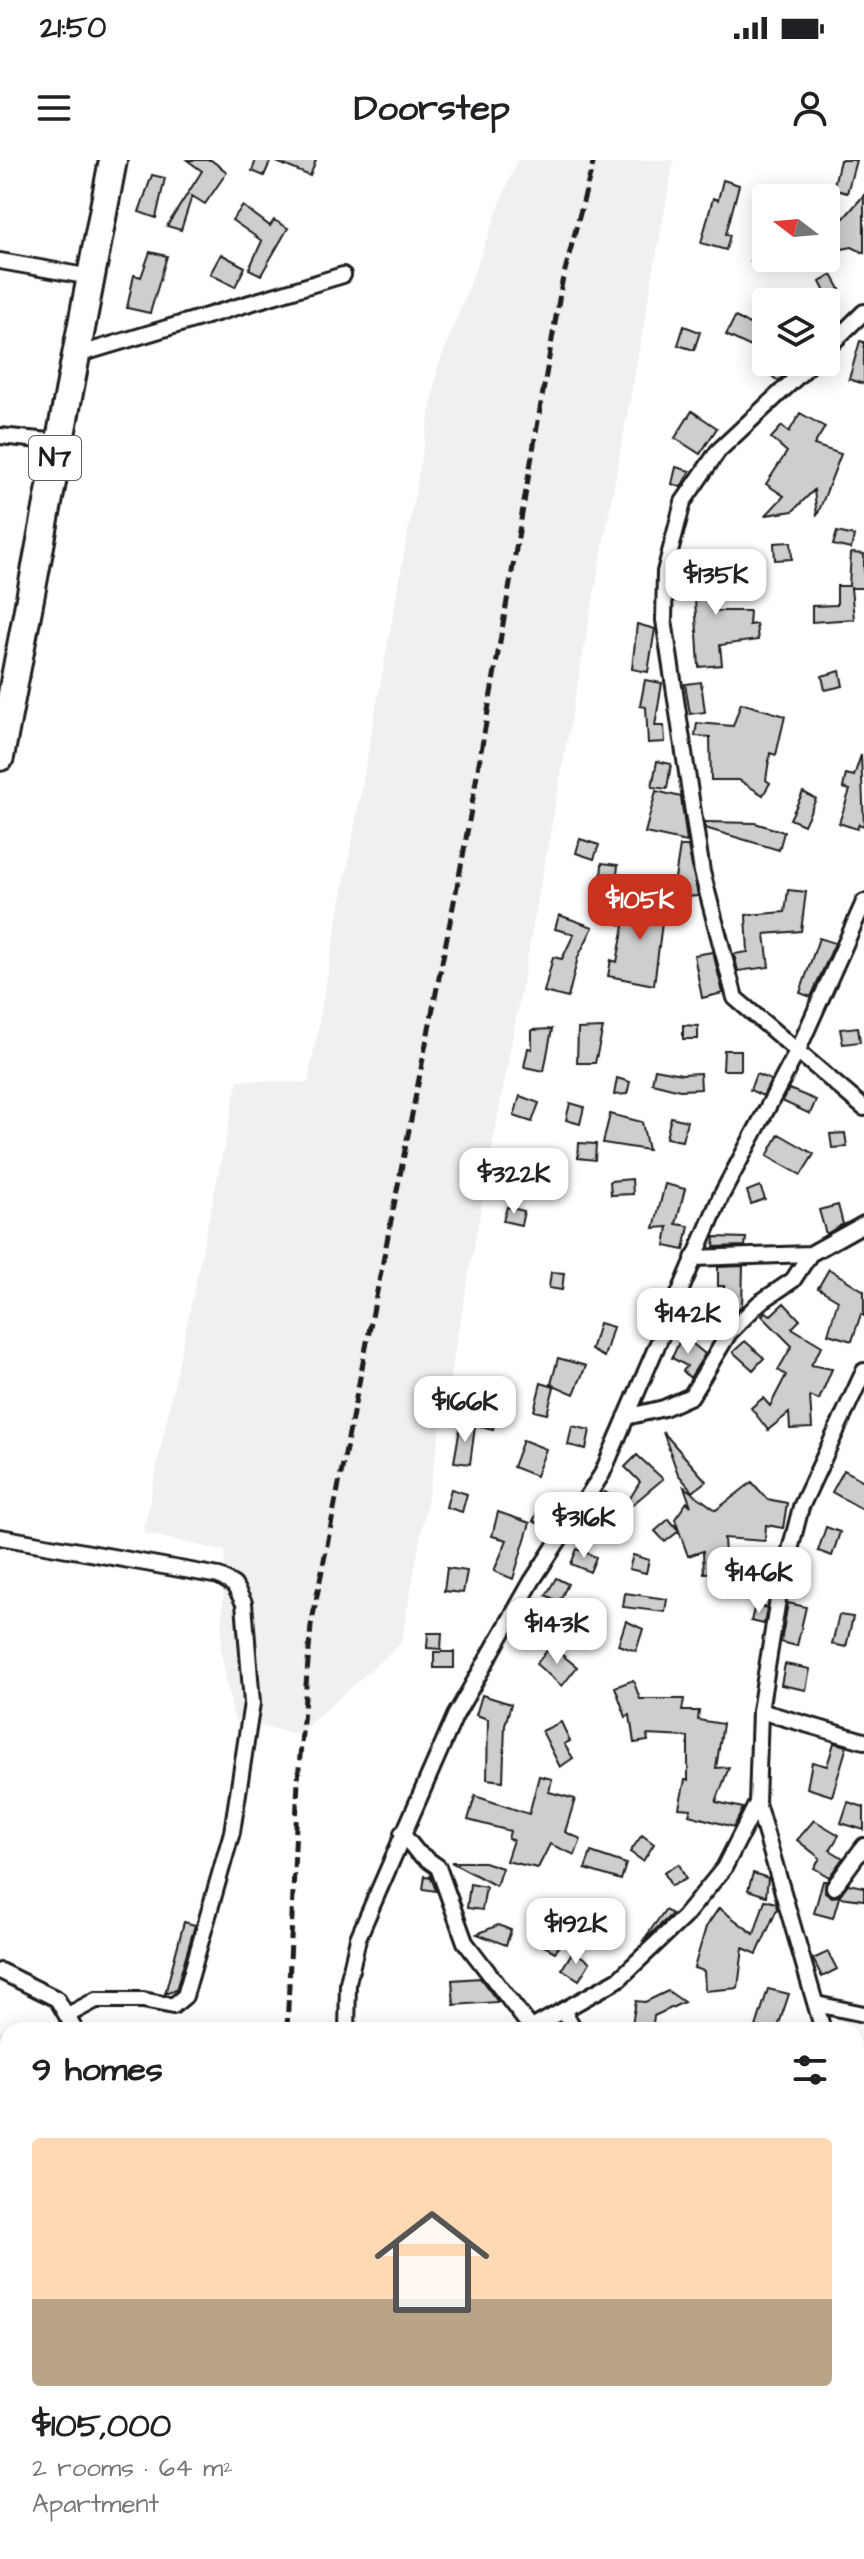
<!DOCTYPE html>
<meta charset="utf-8">
<style>
:root{--surface:#fff;--page:#f2f2f2;--text:#202124;--muted:#757577;--accent:#c8321e}
body{margin:0;font-family:"Architects Daughter",sans-serif;background:var(--page);color:var(--text);height:100vh;display:flex;flex-direction:column;font-size:30px;white-space:nowrap}
*{box-sizing:border-box;margin:0}
p{font-size:26px;color:var(--muted)}
.icon{flex:none;width:44px;height:44px;fill:none;stroke:currentColor;stroke-width:2;stroke-linecap:round;stroke-linejoin:round}
.map{position:relative;flex:1;overflow:hidden}
.details{position:absolute;left:0px;top:1862px;width:864px;height:538px;display:flex;flex-direction:column;background:var(--surface);border-radius:24px 24px 0 0;box-shadow:0 4px 20px #0003}
.details>*{flex:none}
.needle{width:52px;rotate:286deg}
.tools{position:absolute;left:752px;top:24px;display:grid;gap:16px}
.tools a{display:grid;place-items:center;width:88px;height:88px;border-radius:8px;background:var(--surface);box-shadow:0 4px 20px #0003;font-size:40px}
.price{position:absolute;translate:-50% -68px;padding:0 18px;border-radius:16px;background:#fff;color:#222;font-size:26px;line-height:52px;filter:drop-shadow(0 2px 4px #0008)}
.price::after{content:'';position:absolute;left:50%;top:48px;width:24px;height:18px;margin-left:-12px;background:inherit;clip-path:polygon(0 0,100% 0,50% 100%)}
.price.active{background:var(--accent);color:#fff}
ul{padding:0;list-style:none}
li{display:grid;align-content:center;gap:16px;height:424px;padding:0 32px}
li span{display:grid;place-items:center;height:248px;border-radius:8px;color:#555}
li>.icon{margin-inline-start:auto}
span .icon{width:144px;height:144px;fill:#fffc;stroke-width:1}
li b{font-size:34px}
h2{display:flex;justify-content:space-between;align-items:center;height:96px;padding:0 32px;font-size:34px}
.status{display:flex;justify-content:space-between;align-items:center;height:56px;padding:0 40px;background:var(--surface);direction:ltr}
.status svg{height:22px;fill:currentColor}
header{display:flex;justify-content:space-between;align-items:center;height:104px;padding:0 32px;background:var(--surface);font-size:36px;font-weight:700}
.map>svg:first-child{display:block}
.built{fill:#f0f0f0}
.building{fill:#cecece;stroke:#1c1c1c;stroke-width:2}
.lines{fill:none;stroke-linecap:round;stroke-linejoin:round}
.street-casing{stroke:#1c1c1c;stroke-width:20}
.highway-casing{stroke:#1c1c1c;stroke-width:32}
.street{stroke:#fff;stroke-width:14}
.highway{stroke:#fff;stroke-width:26}
.rail{stroke:#1c1c1c;stroke-width:5;stroke-dasharray:12 6;stroke-linecap:butt}
.labels{text-anchor:middle;dominant-baseline:central;stroke-width:6;stroke-linejoin:round;paint-order:stroke}
.shield{fill:#fff;stroke:#606060;stroke-width:2}
.shield-label{font-size:26px;font-weight:bold;fill:#1c1c1c}
</style>
<div class="status"><b>21:50</b><svg viewBox="0 0 49 12"><path d="M0 12V9h3v3zM5 12V6h3v6zM10 12V3h3v9zM15 12V0h3v12zM26 1h20v11H26zM47 4h2v5h-2z"/></svg></div>
<header><svg class="icon" aria-label="menu" viewBox="0 0 24 24"><path d="M4 6h16M4 12h16M4 18h16"/></svg>Doorstep<svg class="icon" aria-label="person" viewBox="0 0 24 24"><circle cx="12" cy="8" r="4"/><path d="M4 21q1-7 8-7t8 7"/></svg></header>
<div class="map">
<svg width="864" height="2399" viewBox="0 0 864 2399">
<rect width="100%" height="100%" fill="#fff"/>
<filter id="ink" filterUnits="userSpaceOnUse"><feTurbulence type="fractalNoise" baseFrequency=".0125" numOctaves="2"/><feDisplacementMap in="SourceGraphic" scale="16" xChannelSelector="R" yChannelSelector="G"/><feConvolveMatrix kernelMatrix="1 2 1 2 8 2 1 2 1" color-interpolation-filters="sRGB"/></filter>
<g filter="url(#ink)">
<!-- built -->
<path class="built" d="M 517,0 L 674,0 L 401,1483 L 298,1574 L 234,1560 L 221,1493 L 225,1391 L 143,1373 L 238,920 L 308,923 L 438,207 Z
M 0,1870 L 8,1871 L 8,2128 L 0,2126 Z
M 0,2129 L 8,2131 L 8,2392 L 121,2392 L 119,2399 L 0,2399 Z"/>
<!-- building -->
<path class="building" d="M 187,0 L 211,0 L 227,12 L 205,44 L 192,36 L 181,70 L 167,66 L 202,11 Z
M 256,0 L 271,0 L 264,16 L 252,11 Z
M 272,0 L 316,0 L 310,16 Z
M 840,0 L 856,0 L 847,33 L 833,29 Z
M 152,15 L 165,18 L 156,58 L 139,52 Z
M 723,20 L 739,25 L 726,74 L 730,75 L 726,90 L 701,83 L 713,38 L 718,40 Z
M 864,35 L 864,93 L 852,87 L 842,89 L 836,60 L 844,58 Z
M 243,46 L 270,66 L 274,60 L 288,68 L 261,115 L 249,109 L 262,81 L 232,60 Z
M 766,66 L 766,108 L 751,101 Z
M 150,92 L 167,96 L 150,153 L 127,148 L 134,115 L 141,117 Z
M 221,94 L 245,107 L 235,127 L 210,114 Z
M 832,115 L 840,129 L 827,136 L 820,122 Z
M 735,157 L 760,169 L 751,187 L 726,175 Z
M 684,166 L 700,172 L 694,190 L 678,185 Z
M 860,181 L 864,182 L 864,224 L 849,219 Z
M 785,202 L 793,207 L 778,221 L 773,217 Z
M 692,251 L 717,268 L 700,294 L 675,278 Z
M 800,253 L 825,267 L 814,285 L 841,294 L 817,356 L 814,330 L 793,351 L 766,355 L 784,336 L 766,324 L 787,292 L 771,278 L 782,266 L 789,272 Z
M 676,307 L 690,311 L 681,327 L 672,324 Z
M 837,372 L 854,376 L 851,389 L 833,385 Z
M 791,382 L 792,399 L 775,400 L 774,383 Z
M 851,393 L 864,394 L 864,428 L 851,428 L 854,459 L 812,462 L 812,446 L 837,445 L 837,426 L 849,426 Z
M 693,399 L 720,405 L 713,451 L 750,451 L 749,465 L 756,464 L 758,480 L 720,485 L 722,505 L 699,507 L 694,422 L 688,420 Z
M 637,464 L 655,469 L 648,512 L 632,509 Z
M 840,511 L 843,526 L 825,530 L 822,516 Z
M 645,520 L 662,523 L 655,566 L 664,566 L 665,582 L 648,583 L 646,547 L 640,546 Z
M 701,522 L 705,552 L 690,554 L 685,524 Z
M 741,543 L 785,556 L 776,595 L 770,593 L 766,620 L 770,623 L 763,635 L 739,620 L 711,620 L 710,577 L 695,576 L 697,563 L 733,566 Z
M 861,595 L 864,666 L 859,664 L 857,669 L 839,663 L 850,630 L 843,628 L 846,614 L 854,616 Z
M 657,601 L 671,604 L 667,629 L 652,627 Z
M 656,631 L 681,637 L 687,682 L 645,673 Z
M 803,632 L 816,639 L 804,665 L 790,659 Z
M 705,662 L 755,663 L 784,672 L 779,690 L 705,668 Z
M 580,679 L 599,685 L 594,699 L 576,693 Z
M 680,686 L 688,686 L 698,736 L 672,738 Z
M 602,703 L 618,705 L 616,724 L 601,722 Z
M 650,725 L 664,728 L 657,762 L 662,763 L 654,825 L 608,816 L 611,800 L 617,802 L 624,766 L 616,763 L 621,750 L 643,758 Z
M 788,730 L 806,732 L 801,771 L 765,774 L 769,807 L 738,811 L 734,794 L 748,792 L 746,755 L 785,752 Z
M 559,755 L 593,767 L 578,797 L 568,838 L 544,832 L 553,797 L 562,799 L 574,774 L 555,769 Z
M 819,778 L 835,783 L 811,837 L 800,833 Z
M 713,792 L 723,833 L 702,838 L 694,795 Z
M 683,865 L 698,866 L 698,879 L 683,879 Z
M 858,867 L 860,882 L 843,884 L 840,869 Z
M 603,868 L 595,903 L 577,903 L 578,869 Z
M 552,869 L 544,911 L 524,907 L 528,888 L 532,889 L 532,870 Z
M 724,890 L 741,890 L 741,910 L 723,910 Z
M 655,909 L 682,914 L 700,913 L 701,929 L 680,930 L 652,923 Z
M 756,914 L 771,920 L 763,936 L 750,930 Z
M 617,918 L 630,922 L 627,934 L 614,935 Z
M 789,929 L 816,940 L 810,954 L 782,941 Z
M 520,936 L 539,943 L 532,962 L 514,956 Z
M 570,943 L 584,947 L 580,964 L 566,960 Z
M 610,954 L 642,962 L 648,990 L 603,983 Z
M 671,957 L 687,961 L 682,981 L 666,978 Z
M 845,973 L 847,987 L 832,988 L 830,974 Z
M 779,974 L 814,994 L 801,1015 L 767,996 Z
M 579,983 L 596,984 L 595,1000 L 578,998 Z
M 632,1019 L 633,1034 L 611,1035 L 610,1021 Z
M 665,1024 L 685,1029 L 676,1064 L 689,1066 L 684,1090 L 665,1086 L 668,1067 L 654,1068 Z
M 760,1026 L 765,1039 L 751,1044 L 747,1031 Z
M 838,1045 L 843,1064 L 826,1074 L 819,1050 Z
M 507,1047 L 524,1051 L 521,1065 L 503,1061 Z
M 715,1077 L 746,1078 L 745,1086 L 714,1087 Z
M 743,1106 L 742,1145 L 734,1154 L 724,1154 L 724,1126 L 718,1126 L 718,1107 Z
M 829,1109 L 864,1131 L 864,1156 L 861,1154 L 852,1181 L 828,1174 L 838,1140 L 818,1128 Z
M 551,1112 L 564,1113 L 562,1130 L 549,1128 Z
M 784,1143 L 800,1160 L 792,1168 L 822,1186 L 811,1205 L 832,1209 L 819,1240 L 810,1236 L 812,1268 L 790,1269 L 789,1253 L 768,1270 L 751,1248 L 763,1238 L 770,1246 L 786,1215 L 778,1210 L 792,1186 L 762,1156 L 765,1152 L 771,1155 Z
M 599,1163 L 613,1167 L 604,1197 L 591,1190 Z
M 682,1175 L 705,1194 L 690,1218 L 683,1211 L 687,1206 L 672,1198 Z
M 745,1181 L 764,1198 L 753,1210 L 733,1192 Z
M 558,1198 L 586,1206 L 574,1234 L 551,1224 Z
M 541,1223 L 554,1227 L 547,1254 L 534,1251 Z
M 480,1242 L 498,1247 L 493,1269 L 475,1265 Z
M 461,1262 L 475,1266 L 470,1304 L 454,1302 Z
M 572,1266 L 590,1270 L 586,1289 L 568,1285 Z
M 663,1272 L 706,1321 L 693,1332 L 678,1314 Z
M 523,1280 L 546,1289 L 536,1316 L 513,1307 Z
M 637,1295 L 663,1319 L 626,1350 L 624,1348 L 640,1322 L 625,1307 Z
M 844,1310 L 864,1321 L 864,1350 L 832,1332 Z
M 752,1322 L 767,1339 L 787,1343 L 783,1368 L 766,1365 L 765,1381 L 724,1378 L 726,1412 L 704,1413 L 703,1391 L 688,1396 L 679,1371 L 665,1382 L 655,1371 L 669,1359 L 679,1371 L 675,1359 L 687,1342 L 691,1346 L 684,1327 L 716,1350 Z
M 451,1329 L 467,1334 L 462,1352 L 446,1347 Z
M 605,1332 L 617,1339 L 610,1352 L 598,1345 Z
M 539,1349 L 551,1355 L 545,1367 L 533,1361 Z
M 498,1352 L 530,1363 L 513,1419 L 494,1411 L 507,1380 L 492,1376 Z
M 826,1367 L 840,1372 L 832,1396 L 818,1391 Z
M 577,1389 L 596,1397 L 590,1412 L 571,1404 Z
M 633,1395 L 649,1400 L 646,1413 L 629,1409 Z
M 447,1408 L 467,1411 L 463,1433 L 444,1431 Z
M 556,1418 L 568,1424 L 559,1442 L 546,1435 Z
M 625,1433 L 667,1439 L 665,1452 L 623,1447 Z
M 788,1443 L 806,1447 L 797,1486 L 781,1482 Z
M 755,1445 L 767,1448 L 764,1464 L 751,1461 Z
M 839,1455 L 853,1457 L 846,1487 L 832,1484 Z
M 626,1461 L 643,1469 L 636,1491 L 618,1485 Z
M 428,1473 L 442,1473 L 441,1489 L 427,1488 Z
M 551,1486 L 577,1507 L 562,1526 L 536,1504 Z
M 434,1492 L 454,1492 L 454,1508 L 434,1508 Z
M 785,1504 L 810,1509 L 806,1530 L 781,1525 Z
M 633,1520 L 640,1539 L 684,1539 L 682,1551 L 699,1551 L 698,1560 L 723,1564 L 716,1608 L 729,1607 L 716,1642 L 743,1648 L 734,1667 L 689,1655 L 691,1649 L 679,1648 L 685,1620 L 688,1620 L 688,1577 L 647,1575 L 648,1581 L 634,1583 L 630,1555 L 626,1557 L 615,1527 Z
M 482,1535 L 511,1544 L 505,1565 L 503,1621 L 487,1619 L 488,1559 L 476,1555 Z
M 561,1562 L 570,1581 L 564,1584 L 573,1598 L 560,1607 L 542,1571 Z
M 834,1583 L 847,1586 L 832,1636 L 807,1628 L 812,1602 L 827,1606 Z
M 539,1616 L 552,1619 L 549,1632 L 575,1639 L 565,1672 L 581,1679 L 575,1695 L 550,1684 L 538,1708 L 506,1701 L 513,1680 L 508,1679 L 510,1671 L 468,1660 L 475,1636 L 529,1654 Z
M 848,1642 L 864,1647 L 864,1670 L 841,1663 Z
M 814,1660 L 839,1675 L 830,1690 L 843,1698 L 829,1717 L 814,1708 L 820,1698 L 797,1680 Z
M 642,1675 L 654,1684 L 643,1701 L 630,1692 Z
M 591,1692 L 626,1704 L 621,1720 L 585,1709 Z
M 451,1702 L 484,1702 L 502,1708 L 496,1726 Z
M 679,1704 L 686,1719 L 671,1726 L 664,1712 Z
M 753,1713 L 768,1718 L 766,1736 L 748,1730 Z
M 425,1716 L 431,1717 L 436,1731 L 423,1729 Z
M 823,1721 L 826,1721 L 825,1732 L 832,1737 L 839,1736 L 848,1724 L 864,1727 L 864,1740 L 839,1737 L 833,1758 L 814,1753 Z
M 470,1724 L 486,1727 L 482,1750 L 467,1748 Z
M 765,1740 L 776,1743 L 777,1749 L 757,1794 L 743,1788 L 738,1828 L 705,1831 L 704,1811 L 694,1808 L 706,1767 L 719,1748 L 754,1774 Z
M 665,1750 L 672,1754 L 642,1782 Z
M 184,1762 L 195,1765 L 176,1830 L 165,1834 Z
M 498,1765 L 511,1770 L 506,1785 L 477,1774 Z
M 552,1772 L 564,1779 L 555,1792 L 544,1786 Z
M 573,1791 L 590,1802 L 579,1820 L 562,1809 Z
M 828,1792 L 837,1809 L 822,1817 L 813,1799 Z
M 480,1818 L 498,1842 L 454,1845 L 452,1820 Z
M 768,1829 L 789,1834 L 777,1870 L 756,1867 Z
M 668,1831 L 684,1842 L 654,1856 L 652,1870 L 631,1870 L 636,1841 L 645,1842 Z"/>
<g class="lines">
<defs>
<path id="street" d="M 0,101 L 91,117
M 826,189 L 864,152
M 77,195 L 343,115
M 813,202 L 718,291 L 683,342 L 665,412 L 664,460 L 702,712 L 735,838 L 864,948
M 0,276 L 59,282
M 693,1098 L 810,1094 L 864,1064
M 626,1257 L 664,1248 L 691,1236 L 729,1173 L 759,1143 L 793,1120 L 810,1094
M 0,1377 L 219,1416 L 234,1425 L 244,1443 L 252,1543 L 232,1672 L 185,1836 L 173,1846 L 143,1840 L 96,1840 L 68,1855
M 760,1551 L 864,1581
M 402,1673 L 417,1692 L 438,1707 L 465,1782 L 531,1868
M 834,1727 L 864,1686
M 0,1811 L 57,1839 L 75,1870
M 816,1844 L 864,1854
M 563,1851 L 575,1870
M 347,1870 L 348,1823 L 358,1778 L 455,1556 L 532,1421 L 602,1314 L 721,1036 L 798,890 L 864,742
M 528,1870 L 619,1819 L 684,1757 L 724,1708 L 757,1643
M 823,1870 L 757,1643 L 760,1551 L 779,1433 L 801,1347 L 864,1211
M 856,1982 L 864,2000
M 856,2210 L 864,2209
M 282,2399 L 283,2392
M 421,2399 L 422,2392"/>
<path id="highway" d="M 0,597 L 113,0"/>
</defs>
<!-- street casing -->
<use href="#street" class="street-casing"/>
<!-- highway casing -->
<use href="#highway" class="highway-casing"/>
<!-- street -->
<use href="#street" class="street"/>
<!-- highway -->
<use href="#highway" class="highway"/>
<!-- rail -->
<path class="rail" d="M 287,1870 L 298,1620 L 311,1466 L 463,696 L 562,122 L 594,0
M 229,2399 L 230,2392"/>
</g>
</g>
<g class="labels">
<!-- shield labels -->
<rect class="shield" x="29" y="276" width="52" height="44" rx="6"/>
<g class="shield-label">
<text x="55" y="298">N7</text>
</g>
</g>
</svg>
<div class="tools">
<a><svg class="needle" viewBox="-14 -14 28 28"><path d="M0-13l5 13h-10z" fill="#e53935"/><path d="M0 13l5-13h-10z" fill="#757577"/></svg></a>
<a><svg class="icon" aria-label="layers" viewBox="0 0 24 24"><path d="M12 4l9 5-9 5-9-5zM3 14l9 5 9-5"/></svg></a>
</div>
<b class="price" style="left:716px;top:457px">$135K</b>
<b class="price active" style="left:640px;top:782px">$105K</b>
<b class="price" style="left:514px;top:1056px">$322K</b>
<b class="price" style="left:688px;top:1196px">$142K</b>
<b class="price" style="left:465px;top:1284px">$166K</b>
<b class="price" style="left:584px;top:1400px">$316K</b>
<b class="price" style="left:759px;top:1455px">$146K</b>
<b class="price" style="left:557px;top:1506px">$143K</b>
<b class="price" style="left:576px;top:1806px">$192K</b>
<section class="details">
<h2>9 homes<svg class="icon" aria-label="filters" viewBox="0 0 24 24"><path d="M4 7h16M4 17h16"/><circle cx="9" cy="7" r="2"/><circle cx="15" cy="17" r="2"/></svg></h2>
<ul>
<li><span style="background:linear-gradient(#ffd9b3 65%,#b9a48a 0)"><svg class="icon" aria-label="home" viewBox="0 0 24 24"><path d="M3 11l9-7 9 7M6 9v11h12V9"/></svg></span><div><b>$105,000</b><p>2 rooms · 64 m²</p><p>Apartment</p></div></li>
</ul>
</section>
</div>
